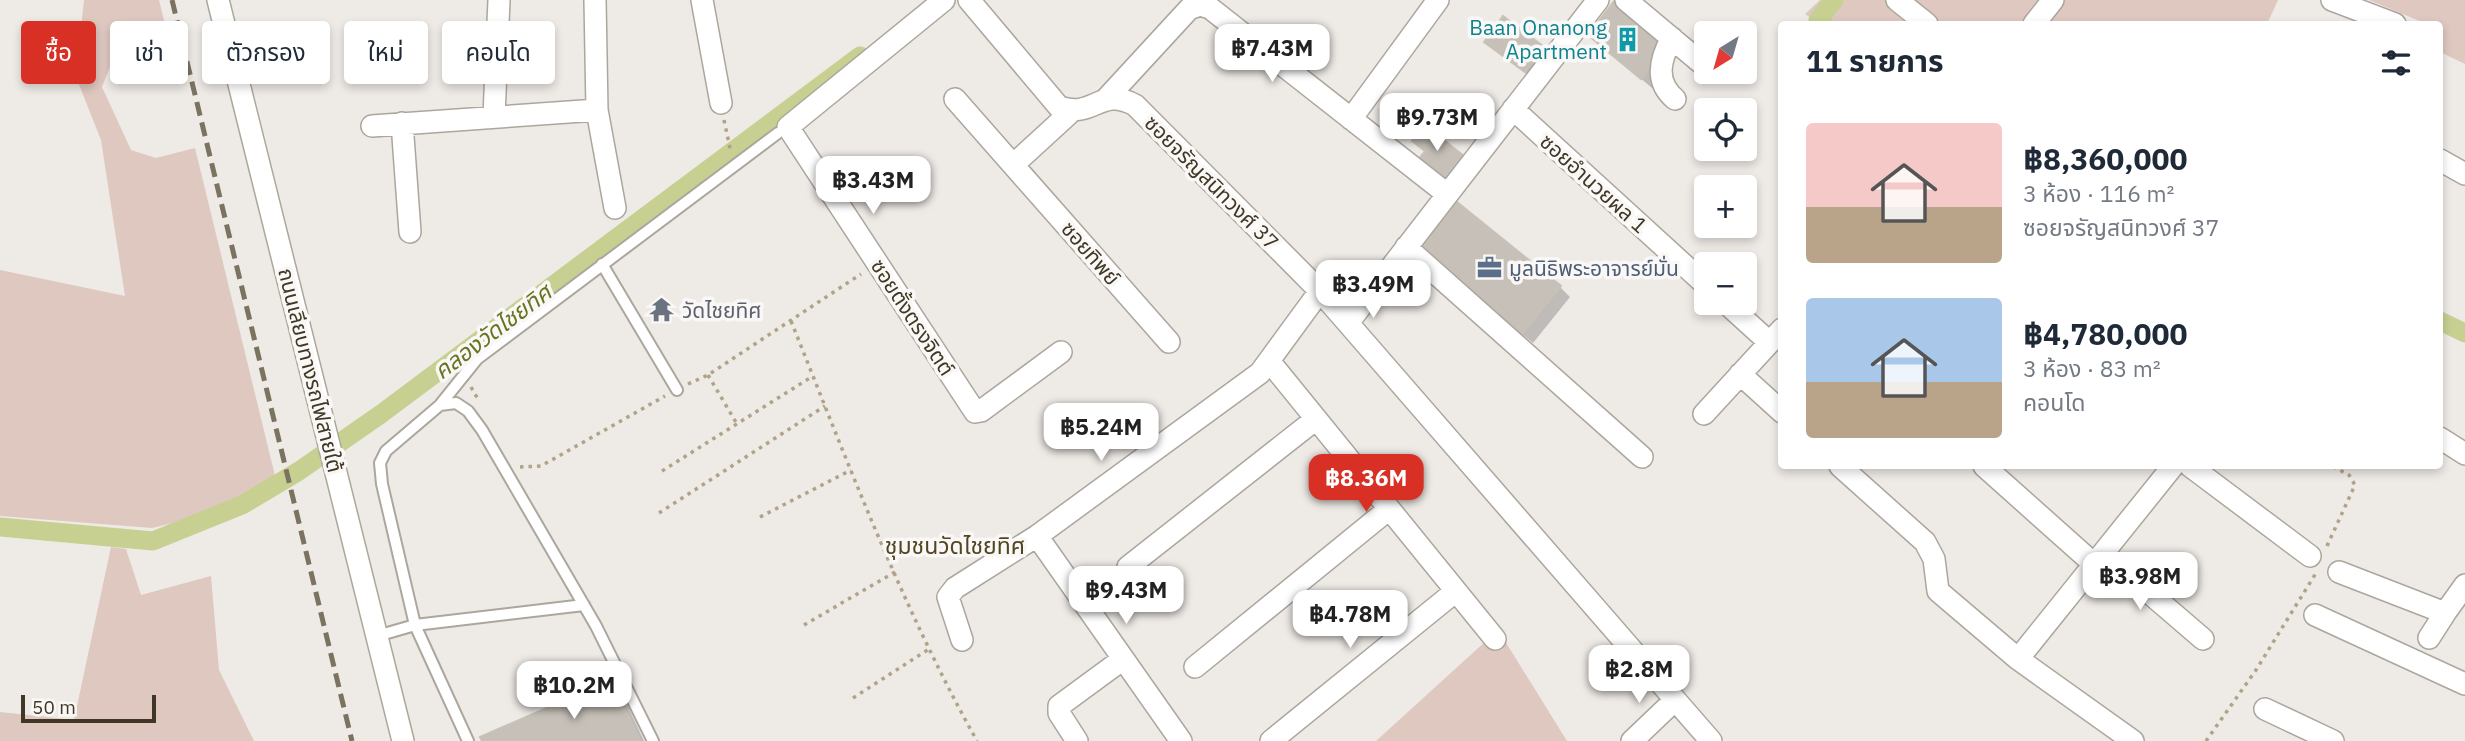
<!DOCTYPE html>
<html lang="th">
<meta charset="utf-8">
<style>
:root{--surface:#fff;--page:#f6f6f7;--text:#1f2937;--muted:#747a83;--accent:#d93025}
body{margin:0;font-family:"IBM Plex Sans","Noto Sans Thai",sans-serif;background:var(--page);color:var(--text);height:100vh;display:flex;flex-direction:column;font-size:26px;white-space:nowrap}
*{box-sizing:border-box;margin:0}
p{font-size:23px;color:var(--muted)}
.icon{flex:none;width:38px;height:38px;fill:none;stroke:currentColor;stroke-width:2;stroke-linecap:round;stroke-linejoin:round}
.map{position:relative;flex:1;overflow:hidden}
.panel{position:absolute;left:1778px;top:21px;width:665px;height:448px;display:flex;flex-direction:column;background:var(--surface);border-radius:7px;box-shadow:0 4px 10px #0003}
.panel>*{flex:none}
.top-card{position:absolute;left:21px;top:21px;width:665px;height:63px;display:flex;gap:14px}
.needle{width:46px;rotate:217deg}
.fabs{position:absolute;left:1694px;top:21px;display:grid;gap:14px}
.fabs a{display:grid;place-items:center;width:63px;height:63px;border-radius:7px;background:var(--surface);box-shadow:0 4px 10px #0003;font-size:35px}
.scale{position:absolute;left:21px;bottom:18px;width:135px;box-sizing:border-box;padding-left:7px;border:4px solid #403825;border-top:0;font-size:19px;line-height:24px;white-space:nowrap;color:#403825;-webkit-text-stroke:5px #faf8f7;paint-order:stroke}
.price{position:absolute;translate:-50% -60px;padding:0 16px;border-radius:14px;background:#fff;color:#222;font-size:23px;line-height:46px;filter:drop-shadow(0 2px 4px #0008)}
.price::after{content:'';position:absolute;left:50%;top:42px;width:21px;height:16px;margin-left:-10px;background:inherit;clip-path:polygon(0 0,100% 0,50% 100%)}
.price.active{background:var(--accent);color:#fff}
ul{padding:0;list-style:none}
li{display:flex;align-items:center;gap:21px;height:175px;padding:0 28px}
li span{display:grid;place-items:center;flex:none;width:196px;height:140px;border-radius:7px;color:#555}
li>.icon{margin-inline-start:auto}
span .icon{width:84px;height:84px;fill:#fffc;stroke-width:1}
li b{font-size:30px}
h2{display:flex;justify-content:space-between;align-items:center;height:84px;padding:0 28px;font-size:30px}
.tag{padding:0 24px;border-radius:7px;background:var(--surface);box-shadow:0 4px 10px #0003;font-size:24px;line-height:63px}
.tag.active{background:var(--accent);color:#fff}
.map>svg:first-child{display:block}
.green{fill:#dec8c0}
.shadow{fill:#0003}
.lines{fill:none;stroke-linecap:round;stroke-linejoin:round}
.canal{stroke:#c7d091;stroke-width:19}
.building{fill:#c6c0b8;stroke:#c8c1b8;stroke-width:2}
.lane-casing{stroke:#aca69d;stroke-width:14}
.street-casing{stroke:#aca69d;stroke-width:24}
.secondary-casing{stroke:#aea799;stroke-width:24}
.path{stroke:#b0a388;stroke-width:3.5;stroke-dasharray:3.5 5;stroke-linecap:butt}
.lane{stroke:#fff;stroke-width:10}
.street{stroke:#fff;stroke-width:21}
.secondary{stroke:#fff;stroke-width:21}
.rail{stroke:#7b7360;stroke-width:5;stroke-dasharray:14 7;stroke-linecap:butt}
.labels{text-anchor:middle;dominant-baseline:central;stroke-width:7;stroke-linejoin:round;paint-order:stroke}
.culture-label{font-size:21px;fill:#0d838f;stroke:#faf8f7;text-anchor:end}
.street-label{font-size:21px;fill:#403825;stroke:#faf8f7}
.service-label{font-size:21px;fill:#4e5e75;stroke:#faf8f7;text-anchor:start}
.worship-label{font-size:21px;fill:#5b616d;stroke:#faf8f7;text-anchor:start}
.water-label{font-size:23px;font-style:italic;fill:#677520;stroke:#faf8f7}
.neighbourhood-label{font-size:23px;fill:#524522;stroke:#faf8f7}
</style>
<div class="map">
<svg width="2465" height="741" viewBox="0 0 2465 741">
<rect width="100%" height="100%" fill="#eeeae6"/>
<!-- green -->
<path class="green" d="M 84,0 L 159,0 L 176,70 L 136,49 L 115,54 L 102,87 L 131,150 L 156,158 L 195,148 L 276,480 L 189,519 L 152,528 L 0,516 L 0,270 L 125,296 L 101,140 L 76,77 Z
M 1820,0 L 2278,0 L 2267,24 L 1820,24 L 1805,14 Z
M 2369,0 L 2465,0 L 2465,64 L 2440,52 L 2440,24 L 2427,24 Z
M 111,547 L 126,549 L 141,595 L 211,576 L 219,670 L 254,741 L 0,741 L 0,712 L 74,720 Z
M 1498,630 L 1567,741 L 1376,741 Z"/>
<!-- shadow -->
<path class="shadow" d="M 1601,45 L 1676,54 L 1652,88 Z
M 1491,46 L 1543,48 L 1548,53 L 1530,76 Z
M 1430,261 L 1560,287 L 1570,297 L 1533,343 Z
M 610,682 L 621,692 L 644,741 L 484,741 Z"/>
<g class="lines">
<!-- canal -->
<path class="canal" d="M 1823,24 L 1818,20 L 1834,0
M 2440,321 L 2465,333
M 0,527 L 153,541 L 242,505 L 299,471 L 381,414 L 860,56"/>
</g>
<!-- building -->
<path class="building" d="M 1615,0 L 1667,43 L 1641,79 L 1588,35 Z
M 1503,16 L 1544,47 L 1525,72 L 1484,42 Z
M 1424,125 L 1464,156 L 1444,181 L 1418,160 L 1425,151 L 1412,141 Z
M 1457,202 L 1561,286 L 1522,334 L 1418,251 Z
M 611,680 L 640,741 L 482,741 L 480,737 Z"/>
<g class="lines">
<defs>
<path id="lane" d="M 602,264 L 677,390
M 440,405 L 477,359 L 778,133
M 377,636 L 415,625 L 584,605
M 468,741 L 415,625 L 382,484 L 380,463 L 386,451 L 440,405 L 456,403 L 468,411 L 482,430 L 596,626 L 653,741"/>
<path id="street" d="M 595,0 L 597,110 L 615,208
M 702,0 L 721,103
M 944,0 L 788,127 L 975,412 L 981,411 L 1061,352
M 969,0 L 1059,107 C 1095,119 1099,86 1135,105 L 1320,291 L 1711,741
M 1626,0 L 1706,67
M 1897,0 L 1927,24
M 2332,0 L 2395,24
M 2034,24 L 2053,0
M 1672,38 C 1660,59 1654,81 1675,99
M 1107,98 L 1189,9 L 1200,5 L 1210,8 L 1447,194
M 955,99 L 1169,342
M 1513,109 L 1706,285
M 494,116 L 499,0
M 1351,119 L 1438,0
M 402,123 L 410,232
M 372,126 L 597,110
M 2440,160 L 2465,174
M 1013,165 L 1072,111
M 1406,247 L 1642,457
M 1726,303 L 1769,342
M 1348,323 L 1598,0
M 1270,362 L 1495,639
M 1740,374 L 1782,412
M 1704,414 L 1782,329
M 2440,438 L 2465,454
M 1840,466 L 1925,542 L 1934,559 L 1938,591 L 2018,659 L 2133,741
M 1984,466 L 2095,565
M 2190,466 L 2310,556
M 1037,536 L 1181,741
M 2104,554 L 2203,639
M 1128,567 L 1316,419
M 2339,572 L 2445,613 L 2465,585
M 2315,615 L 2465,684
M 2429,638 L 2445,613
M 962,640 L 948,597 L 955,588 L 1037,536 L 1260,373 L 1320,291
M 2018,659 L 2173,466
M 1195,667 L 1389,509
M 2265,709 L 2333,741
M 1077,741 L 1059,713 L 1059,706 L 1123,659
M 1271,741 L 1456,591
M 1632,741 L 1675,700"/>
<path id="secondary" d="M 218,0 L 403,741"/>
</defs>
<!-- lane casing -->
<use href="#lane" class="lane-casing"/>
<!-- street casing -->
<use href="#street" class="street-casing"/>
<!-- secondary casing -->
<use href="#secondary" class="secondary-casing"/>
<!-- path -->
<path class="path" d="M 724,120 L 731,153
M 791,321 C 848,463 902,607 977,741
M 708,375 L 737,424
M 688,384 L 708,375 L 861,274
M 471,387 L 479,401
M 520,467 L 541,466 L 665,396
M 662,471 L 813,376
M 659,513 L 825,406
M 760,517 L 851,470
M 2327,546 L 2355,485 L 2349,475 L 2332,466
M 804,625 L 895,572
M 853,698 L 929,649
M 2206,741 L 2256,670 L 2316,573"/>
<!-- lane -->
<use href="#lane" class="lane"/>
<!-- street -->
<use href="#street" class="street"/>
<!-- secondary -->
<use href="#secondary" class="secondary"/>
<!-- rail -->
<path class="rail" d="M 172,0 L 352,741"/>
</g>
<!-- icons -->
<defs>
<symbol id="building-bare" viewBox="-9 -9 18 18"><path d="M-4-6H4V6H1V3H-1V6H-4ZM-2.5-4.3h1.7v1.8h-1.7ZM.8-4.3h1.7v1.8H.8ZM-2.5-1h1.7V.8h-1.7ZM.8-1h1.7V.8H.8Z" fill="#0f9aa8" stroke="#faf8f7" stroke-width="2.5" paint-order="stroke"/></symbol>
<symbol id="office-bare" viewBox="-9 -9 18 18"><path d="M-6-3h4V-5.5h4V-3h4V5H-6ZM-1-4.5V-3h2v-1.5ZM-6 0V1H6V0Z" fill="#5c6f8a" stroke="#faf8f7" stroke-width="2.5" paint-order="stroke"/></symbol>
<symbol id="temple-bare" viewBox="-9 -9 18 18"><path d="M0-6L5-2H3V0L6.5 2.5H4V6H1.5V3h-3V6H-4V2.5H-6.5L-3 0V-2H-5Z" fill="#6b7280" stroke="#faf8f7" stroke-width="2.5" paint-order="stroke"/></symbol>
</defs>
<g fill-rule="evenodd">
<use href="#building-bare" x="1610" y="22" width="35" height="35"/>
<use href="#office-bare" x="1472" y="250" width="35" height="35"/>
<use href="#temple-bare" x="644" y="292" width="35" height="35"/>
</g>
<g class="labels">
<!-- culture labels -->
<g class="culture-label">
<text x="1607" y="27">Baan Onanong<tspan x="1607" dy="24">Apartment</tspan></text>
</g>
<!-- street labels -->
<g class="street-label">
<text transform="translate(1212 182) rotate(45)">ซอยจรัญสนิทวงศ์ 37</text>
<text transform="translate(1594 183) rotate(42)">ซอยอำนวยผล 1</text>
<text transform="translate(1091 253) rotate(49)">ซอยทิพย์</text>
<text transform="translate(913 317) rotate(57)">ซอยตั้งตรงจิตต์</text>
<text transform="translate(311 370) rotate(76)">ถนนเลียบทางรถไฟสายใต้</text>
</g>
<!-- service labels -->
<g class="service-label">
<text x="1509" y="268">มูลนิธิพระอาจารย์มั่น</text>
</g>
<!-- worship labels -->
<g class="worship-label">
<text x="682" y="310">วัดไชยทิศ</text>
</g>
<!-- water labels -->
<g class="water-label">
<text transform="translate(492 331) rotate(-37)">คลองวัดไชยทิศ</text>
</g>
<!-- neighbourhood labels -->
<g class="neighbourhood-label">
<text x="955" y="545">ชุมชนวัดไชยทิศ</text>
</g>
</g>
</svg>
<div class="fabs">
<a><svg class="needle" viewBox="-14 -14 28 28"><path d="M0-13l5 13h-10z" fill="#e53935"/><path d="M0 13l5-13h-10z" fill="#747a83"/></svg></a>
<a><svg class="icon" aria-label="locate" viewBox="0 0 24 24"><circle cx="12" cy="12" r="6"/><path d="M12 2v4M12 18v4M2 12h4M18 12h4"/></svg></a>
<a>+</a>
<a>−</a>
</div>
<div class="scale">50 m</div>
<b class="price" style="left:1272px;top:84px">฿7.43M</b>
<b class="price" style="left:1437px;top:153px">฿9.73M</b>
<b class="price" style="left:873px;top:216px">฿3.43M</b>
<b class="price" style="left:1373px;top:320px">฿3.49M</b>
<b class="price" style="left:1101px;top:463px">฿5.24M</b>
<b class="price active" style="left:1366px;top:514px">฿8.36M</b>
<b class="price" style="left:2140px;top:612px">฿3.98M</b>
<b class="price" style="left:1126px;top:626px">฿9.43M</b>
<b class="price" style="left:1350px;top:650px">฿4.78M</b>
<b class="price" style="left:1639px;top:705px">฿2.8M</b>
<b class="price" style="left:574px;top:721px">฿10.2M</b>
<div class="top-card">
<a class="tag active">ซื้อ</a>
<a class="tag">เช่า</a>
<a class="tag">ตัวกรอง</a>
<a class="tag">ใหม่</a>
<a class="tag">คอนโด</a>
</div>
<section class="panel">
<h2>11 รายการ<svg class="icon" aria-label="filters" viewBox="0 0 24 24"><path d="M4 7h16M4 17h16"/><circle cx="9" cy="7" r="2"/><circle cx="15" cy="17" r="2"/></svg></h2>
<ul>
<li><span style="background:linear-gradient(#f6c9c9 60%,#b9a48a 0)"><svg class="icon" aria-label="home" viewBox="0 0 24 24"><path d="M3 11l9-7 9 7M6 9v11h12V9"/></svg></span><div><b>฿8,360,000</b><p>3 ห้อง · 116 m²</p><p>ซอยจรัญสนิทวงศ์ 37</p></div></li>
<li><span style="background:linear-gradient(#a9c7e8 60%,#b9a48a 0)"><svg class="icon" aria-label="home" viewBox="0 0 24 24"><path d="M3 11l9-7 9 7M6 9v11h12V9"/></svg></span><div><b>฿4,780,000</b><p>3 ห้อง · 83 m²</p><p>คอนโด</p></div></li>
</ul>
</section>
</div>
